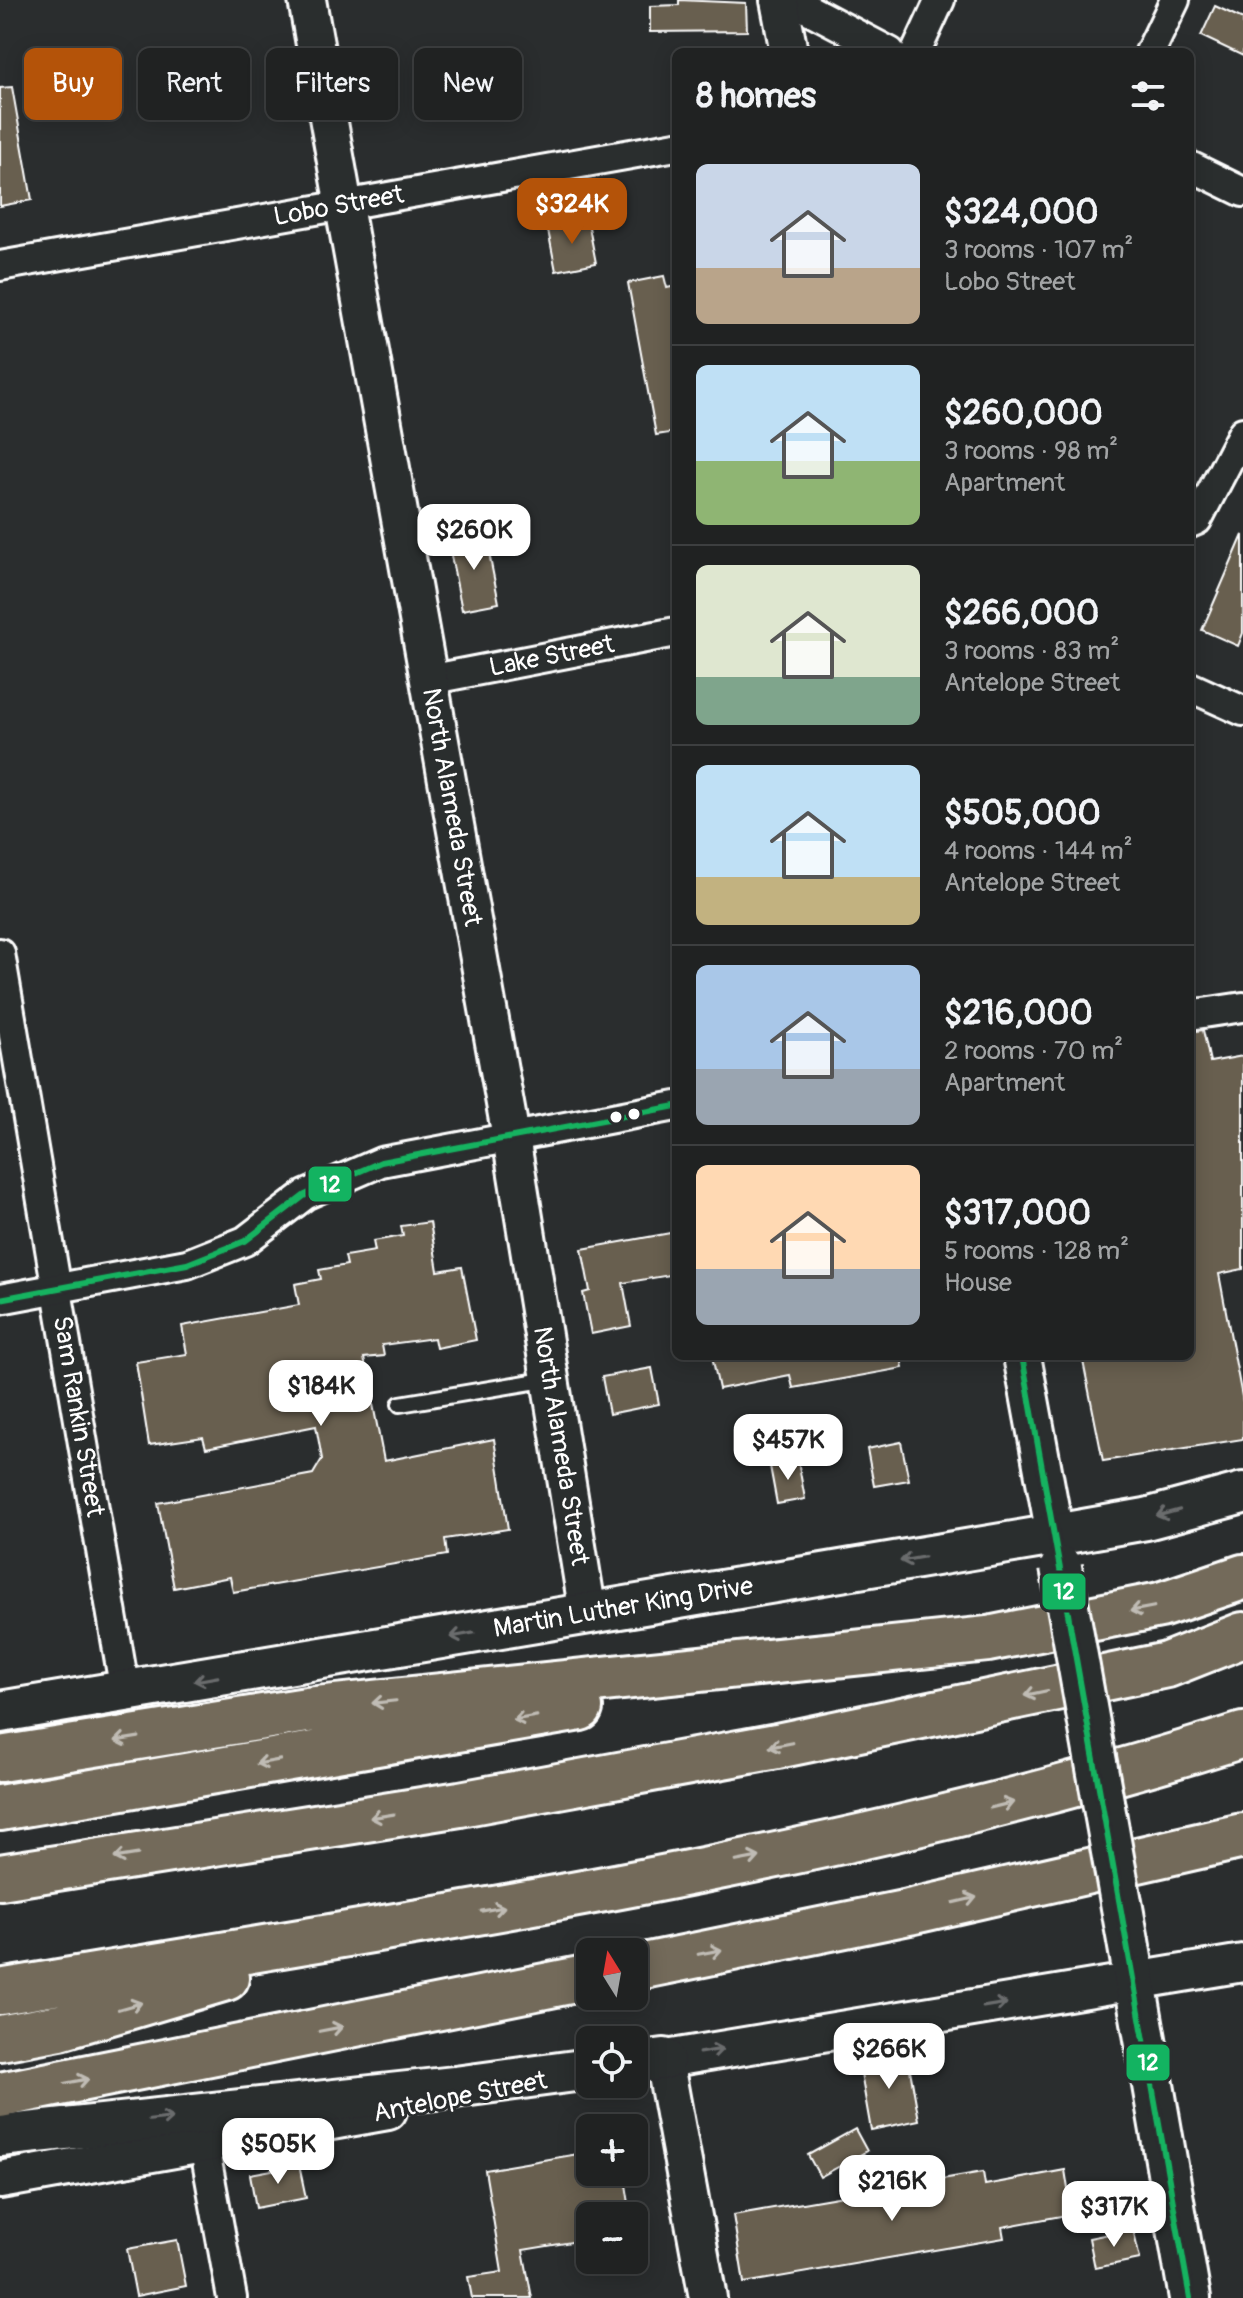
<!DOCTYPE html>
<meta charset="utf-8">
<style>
:root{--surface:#202222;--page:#282a2a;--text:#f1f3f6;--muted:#a2a4a5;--line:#3d3f40;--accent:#b45309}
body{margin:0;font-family:Pangolin,sans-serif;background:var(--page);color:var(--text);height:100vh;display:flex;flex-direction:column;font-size:30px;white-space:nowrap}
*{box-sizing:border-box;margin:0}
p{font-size:26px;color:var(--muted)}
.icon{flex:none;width:44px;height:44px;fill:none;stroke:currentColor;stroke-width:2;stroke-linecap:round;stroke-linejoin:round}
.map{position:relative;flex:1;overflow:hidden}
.panel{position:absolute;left:672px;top:48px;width:522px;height:1312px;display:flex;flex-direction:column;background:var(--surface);border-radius:12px;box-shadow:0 4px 20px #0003,0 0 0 2px var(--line)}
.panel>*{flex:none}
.banner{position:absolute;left:24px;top:48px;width:528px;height:72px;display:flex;gap:16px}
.needle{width:52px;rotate:349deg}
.tools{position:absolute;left:576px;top:1938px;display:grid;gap:16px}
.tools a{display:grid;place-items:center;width:72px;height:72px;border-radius:12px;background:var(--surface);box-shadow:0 4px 20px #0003,0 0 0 2px var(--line);font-size:40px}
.price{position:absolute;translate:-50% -68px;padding:0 18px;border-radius:16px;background:#fff;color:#222;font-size:26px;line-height:52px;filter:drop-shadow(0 2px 4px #0008)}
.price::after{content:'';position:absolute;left:50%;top:48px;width:24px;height:18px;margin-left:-12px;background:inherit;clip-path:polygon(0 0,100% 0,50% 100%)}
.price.on{background:var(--accent);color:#fff}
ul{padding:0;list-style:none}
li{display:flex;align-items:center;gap:24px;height:200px;padding:0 24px}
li+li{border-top:2px solid var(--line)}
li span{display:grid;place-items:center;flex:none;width:224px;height:160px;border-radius:12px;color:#555}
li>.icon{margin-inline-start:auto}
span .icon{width:96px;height:96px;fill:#fffc;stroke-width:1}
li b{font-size:34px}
h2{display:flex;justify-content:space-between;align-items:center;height:96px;padding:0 24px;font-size:34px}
.tag{padding:0 28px;border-radius:12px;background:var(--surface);box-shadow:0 4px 20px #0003,0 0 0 2px var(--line);font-size:28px;line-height:72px}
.tag.on{background:var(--accent);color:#fff}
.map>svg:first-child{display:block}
.building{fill:#685e4f;stroke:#fff;stroke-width:2}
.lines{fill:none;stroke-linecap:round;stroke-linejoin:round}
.service-casing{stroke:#fff;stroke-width:20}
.minor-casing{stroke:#fff;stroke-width:34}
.tertiary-casing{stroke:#fff;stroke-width:42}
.secondary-casing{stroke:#fff;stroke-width:46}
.motorway-casing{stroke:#fff;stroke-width:50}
.service{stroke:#2a2d2e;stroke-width:14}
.minor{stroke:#2a2d2e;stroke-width:28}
.tertiary{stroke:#2a2d2e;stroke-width:36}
.secondary{stroke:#2a2d2e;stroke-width:40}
.motorway{stroke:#736b5a;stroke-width:44}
.secondary-bridge-casing{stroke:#fff;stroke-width:46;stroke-linecap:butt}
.secondary-bridge{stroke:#2a2d2e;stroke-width:40}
.bus-1-casing{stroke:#2a2d2e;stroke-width:12}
.bus-1{stroke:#13b361;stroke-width:6}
.oneway{stroke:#6a6c6d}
.oneway2{stroke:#c0bcb5}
.bus-dot{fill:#fff;stroke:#2a2d2e;stroke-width:3}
.labels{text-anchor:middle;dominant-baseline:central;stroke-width:6;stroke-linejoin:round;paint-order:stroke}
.street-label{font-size:26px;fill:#fff;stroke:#2a2d2e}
.line-badge{stroke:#2a2d2e;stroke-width:3}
.badge-label{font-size:22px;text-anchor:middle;font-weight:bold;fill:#fff}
</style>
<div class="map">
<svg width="1243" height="2298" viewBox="0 0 1243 2298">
<rect width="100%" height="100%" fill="#2a2d2e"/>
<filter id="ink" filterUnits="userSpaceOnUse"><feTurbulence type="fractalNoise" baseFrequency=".0125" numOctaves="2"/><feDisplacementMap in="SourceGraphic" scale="16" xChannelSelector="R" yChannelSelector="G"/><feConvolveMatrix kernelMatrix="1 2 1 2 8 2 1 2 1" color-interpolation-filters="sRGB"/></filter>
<g filter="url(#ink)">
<!-- building -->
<path class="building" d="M 679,0 L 746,3 L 747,31 L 650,32 L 650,6 L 679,5 Z
M 1215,6 L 1243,19 L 1243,56 L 1201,36 Z
M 12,87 L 32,200 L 0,206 L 0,88 Z
M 588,222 L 596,263 L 556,271 L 548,230 Z
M 664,276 L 667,288 L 676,286 L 676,432 L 656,435 L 628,283 Z
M 485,533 L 499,603 L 462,610 L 448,541 Z
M 1243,535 L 1243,633 L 1238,646 L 1202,630 Z
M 1203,1030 L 1210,1062 L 1243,1056 L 1243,1269 L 1219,1274 L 1243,1402 L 1243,1439 L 1103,1461 L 1082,1356 L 1190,1356 L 1190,1032 Z
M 430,1222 L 438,1271 L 462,1267 L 476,1340 L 436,1348 L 434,1338 L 382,1345 L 384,1356 L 364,1358 L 384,1461 L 494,1439 L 508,1529 L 445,1539 L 447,1555 L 233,1592 L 230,1577 L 174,1588 L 158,1503 L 313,1474 L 322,1459 L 316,1426 L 206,1448 L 203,1437 L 149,1445 L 136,1362 L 187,1354 L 182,1326 L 299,1305 L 295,1284 L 321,1279 L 319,1270 L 347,1265 L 345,1256 L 375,1251 L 373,1241 L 403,1236 L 401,1226 Z
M 676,1232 L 676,1274 L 623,1283 L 631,1326 L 591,1334 L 583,1293 L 590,1291 L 582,1249 Z
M 712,1356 L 901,1356 L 903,1368 L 793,1388 L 790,1375 L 719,1389 Z
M 652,1368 L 659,1404 L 609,1414 L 602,1377 Z
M 901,1442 L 909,1480 L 874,1486 L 867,1449 Z
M 798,1461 L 805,1499 L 777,1504 L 770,1466 Z
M 907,2053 L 919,2120 L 871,2130 L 859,2062 Z
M 855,2129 L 867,2151 L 820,2177 L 808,2155 Z
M 590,2152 L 590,2172 L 624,2172 L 631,2216 L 590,2216 L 590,2239 L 523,2250 L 532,2298 L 472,2298 L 468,2277 L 502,2272 L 485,2170 Z
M 299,2165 L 306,2198 L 256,2208 L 250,2174 Z
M 1065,2170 L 1072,2214 L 1002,2227 L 1004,2238 L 744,2283 L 733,2215 L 983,2172 L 985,2185 Z
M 1133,2229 L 1140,2259 L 1095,2268 L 1089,2238 Z
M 177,2240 L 186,2286 L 136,2296 L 127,2249 Z"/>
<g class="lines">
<defs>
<path id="service" d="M 400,1404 L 550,1379"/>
<g id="minor">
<path d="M 791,0 L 890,52"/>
<path d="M 916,52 L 940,0"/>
<path d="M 1150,52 L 1175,0"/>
<path d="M 1190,166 L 1243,192"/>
<path id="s1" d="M 0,266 L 676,146"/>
<path d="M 1190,523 L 1197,520 L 1243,432"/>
<path id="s2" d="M 428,680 L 676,632"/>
<path d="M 1190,687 L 1243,711"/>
<path id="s3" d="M 0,953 L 125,1692"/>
<path d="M 1190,1015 L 1243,1007"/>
<path d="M 0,1299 L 187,1264 L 245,1241 L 305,1195 L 381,1162 L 676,1106"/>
<path d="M 204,2145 L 232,2298"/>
</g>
<g id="tertiary">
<path id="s4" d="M 307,0 L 511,1137 L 588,1614"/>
<path d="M 779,0 L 789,52"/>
<path d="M 1022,1356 L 1055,1535"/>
<path d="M 664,2059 L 708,2298"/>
<path d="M 636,2064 L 1243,1963"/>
<path d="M 0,2180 L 388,2111"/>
</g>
<g id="secondary">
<path id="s5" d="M 0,1712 L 1055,1535 L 1146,1519 L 1243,1493"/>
<path d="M 1128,1941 L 1190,2298"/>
<path d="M 634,2063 L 664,2059"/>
<path d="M 0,2136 L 455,2087 L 590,2069"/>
</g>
<path id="motorway" d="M 0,1759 L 307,1710 L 988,1639 L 1160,1605 L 1243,1577
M 0,1808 L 580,1708
M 0,1877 L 460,1804 L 777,1746 L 1167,1665 L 1243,1635
M 634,1968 L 909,1912 L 1243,1836
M 0,1992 C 417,1921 839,1863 1243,1735
M 0,2038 L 60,2027 L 226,1978
M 0,2095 L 590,1977"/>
</defs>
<!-- service casing -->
<use href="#service" class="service-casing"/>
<!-- minor casing -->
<use href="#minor" class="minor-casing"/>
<!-- tertiary casing -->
<use href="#tertiary" class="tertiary-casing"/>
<!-- secondary casing -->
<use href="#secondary" class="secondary-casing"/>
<!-- motorway casing -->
<use href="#motorway" class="motorway-casing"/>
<!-- service -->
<use href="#service" class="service"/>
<!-- minor -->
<use href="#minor" class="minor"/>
<!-- tertiary -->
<use href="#tertiary" class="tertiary"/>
<!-- secondary -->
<use href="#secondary" class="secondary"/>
<!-- motorway -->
<use href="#motorway" class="motorway"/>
<defs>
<path id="secondary-bridge" d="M 1061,1567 L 1128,1941"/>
</defs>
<!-- secondary-bridge casing -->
<use href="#secondary-bridge" class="secondary-bridge-casing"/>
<!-- secondary-bridge -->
<use href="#secondary-bridge" class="secondary-bridge"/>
<defs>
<path id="bus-1" d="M 0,1299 L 187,1264 L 245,1241 L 305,1195 L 381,1162 L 676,1106
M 1022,1356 L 1190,2298"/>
</defs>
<!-- bus-1 casing -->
<use href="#bus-1" class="bus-1-casing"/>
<!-- bus-1 -->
<use href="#bus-1" class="bus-1"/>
</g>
<!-- one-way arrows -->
<defs><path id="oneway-shaft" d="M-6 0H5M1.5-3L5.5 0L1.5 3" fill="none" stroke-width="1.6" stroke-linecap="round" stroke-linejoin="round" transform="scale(2)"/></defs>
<g class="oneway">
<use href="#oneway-shaft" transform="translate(1168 1513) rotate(165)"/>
<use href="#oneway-shaft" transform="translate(912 1559) rotate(170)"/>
<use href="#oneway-shaft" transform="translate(462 1635) rotate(170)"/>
<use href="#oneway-shaft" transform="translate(206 1679) rotate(170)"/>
<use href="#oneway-shaft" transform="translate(995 2005) rotate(-9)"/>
<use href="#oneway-shaft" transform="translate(711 2051) rotate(-9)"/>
<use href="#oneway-shaft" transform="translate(161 2119) rotate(-6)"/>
</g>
<g class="oneway2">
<use href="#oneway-shaft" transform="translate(1142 1609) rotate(169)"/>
<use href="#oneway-shaft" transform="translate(1036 1693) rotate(168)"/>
<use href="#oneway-shaft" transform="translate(384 1702) rotate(174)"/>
<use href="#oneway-shaft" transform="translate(525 1718) rotate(170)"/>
<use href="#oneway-shaft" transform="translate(127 1739) rotate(171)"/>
<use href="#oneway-shaft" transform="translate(781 1745) rotate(169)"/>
<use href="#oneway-shaft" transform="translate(268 1762) rotate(170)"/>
<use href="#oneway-shaft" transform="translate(1002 1805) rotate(-14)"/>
<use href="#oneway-shaft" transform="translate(382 1816) rotate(171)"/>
<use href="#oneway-shaft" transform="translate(126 1856) rotate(171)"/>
<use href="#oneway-shaft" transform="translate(748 1859) rotate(-11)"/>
<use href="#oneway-shaft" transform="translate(965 1900) rotate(-13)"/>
<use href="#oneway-shaft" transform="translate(493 1909) rotate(-10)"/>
<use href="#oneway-shaft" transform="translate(710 1952) rotate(-11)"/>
<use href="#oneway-shaft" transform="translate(130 2006) rotate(-16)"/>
<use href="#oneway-shaft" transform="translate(331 2029) rotate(-11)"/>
<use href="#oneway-shaft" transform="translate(77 2081) rotate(-11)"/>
</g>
</g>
<!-- markers -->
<g class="bus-dot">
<circle cx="634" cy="1114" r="7"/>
<circle cx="616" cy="1117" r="7"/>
</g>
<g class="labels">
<!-- street labels -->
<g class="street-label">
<text stroke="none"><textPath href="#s1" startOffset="344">Lobo Street</textPath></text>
<text stroke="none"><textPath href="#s2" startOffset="126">Lake Street</textPath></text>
<text stroke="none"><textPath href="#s4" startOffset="820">North Alameda Street</textPath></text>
<text stroke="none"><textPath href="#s3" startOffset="470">Sam Rankin Street</textPath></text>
<text stroke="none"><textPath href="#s4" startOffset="1468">North Alameda Street</textPath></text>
<text stroke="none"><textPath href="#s5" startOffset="632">Martin Luther King Drive</textPath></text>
<text transform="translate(460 2097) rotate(-11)">Antelope Street</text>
</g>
</g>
<g class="line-badge">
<rect x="307" y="1165" width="46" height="38" rx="8" fill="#13b361"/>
<rect x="1041" y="1572" width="46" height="39" rx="8" fill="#13b361"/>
<rect x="1125" y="2043" width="46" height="39" rx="8" fill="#13b361"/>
</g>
<g class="badge-label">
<text x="330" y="1192">12</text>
<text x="1064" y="1599">12</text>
<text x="1148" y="2070">12</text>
</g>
</svg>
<div class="tools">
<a><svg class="needle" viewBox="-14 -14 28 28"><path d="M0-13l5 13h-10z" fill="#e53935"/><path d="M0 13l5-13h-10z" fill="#a2a4a5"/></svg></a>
<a><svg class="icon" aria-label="locate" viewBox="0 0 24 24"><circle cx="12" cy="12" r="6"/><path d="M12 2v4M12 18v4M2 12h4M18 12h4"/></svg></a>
<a>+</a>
<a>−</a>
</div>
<b class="price on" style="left:572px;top:246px">$324K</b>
<b class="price" style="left:474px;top:572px">$260K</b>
<b class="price" style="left:321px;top:1428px">$184K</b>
<b class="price" style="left:788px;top:1482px">$457K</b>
<b class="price" style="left:889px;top:2091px">$266K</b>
<b class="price" style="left:278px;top:2186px">$505K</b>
<b class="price" style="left:892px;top:2223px">$216K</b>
<b class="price" style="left:1114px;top:2249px">$317K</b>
<div class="banner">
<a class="tag on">Buy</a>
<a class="tag">Rent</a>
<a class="tag">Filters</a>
<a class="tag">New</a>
</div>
<section class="panel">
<h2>8 homes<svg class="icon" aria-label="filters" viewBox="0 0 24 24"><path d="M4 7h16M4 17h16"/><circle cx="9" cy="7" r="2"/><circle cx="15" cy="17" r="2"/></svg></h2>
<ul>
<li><span style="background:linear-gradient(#c9d6e8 65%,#b9a48a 0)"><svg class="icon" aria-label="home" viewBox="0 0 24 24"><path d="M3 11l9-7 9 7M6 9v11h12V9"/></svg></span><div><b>$324,000</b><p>3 rooms · 107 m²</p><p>Lobo Street</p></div></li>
<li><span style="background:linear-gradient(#bfe0f5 60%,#8fb573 0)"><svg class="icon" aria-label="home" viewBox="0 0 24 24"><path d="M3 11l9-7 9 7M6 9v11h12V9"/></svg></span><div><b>$260,000</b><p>3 rooms · 98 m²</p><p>Apartment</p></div></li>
<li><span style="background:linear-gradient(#dfe7d0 70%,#7fa58c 0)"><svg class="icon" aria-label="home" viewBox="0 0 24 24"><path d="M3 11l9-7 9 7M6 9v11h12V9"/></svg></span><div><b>$266,000</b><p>3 rooms · 83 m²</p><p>Antelope Street</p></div></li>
<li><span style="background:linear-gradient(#bfe0f5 70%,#c2b280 0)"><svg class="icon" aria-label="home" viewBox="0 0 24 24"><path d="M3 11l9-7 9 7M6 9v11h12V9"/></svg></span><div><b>$505,000</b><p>4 rooms · 144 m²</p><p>Antelope Street</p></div></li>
<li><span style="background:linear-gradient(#a9c7e8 65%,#9aa5b1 0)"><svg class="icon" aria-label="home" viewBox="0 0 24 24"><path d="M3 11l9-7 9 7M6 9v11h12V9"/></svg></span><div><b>$216,000</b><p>2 rooms · 70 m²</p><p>Apartment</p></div></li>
<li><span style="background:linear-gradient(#ffd9b3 65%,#9aa5b1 0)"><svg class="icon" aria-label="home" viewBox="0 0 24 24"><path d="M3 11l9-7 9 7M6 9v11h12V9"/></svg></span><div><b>$317,000</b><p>5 rooms · 128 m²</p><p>House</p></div></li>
</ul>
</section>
</div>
